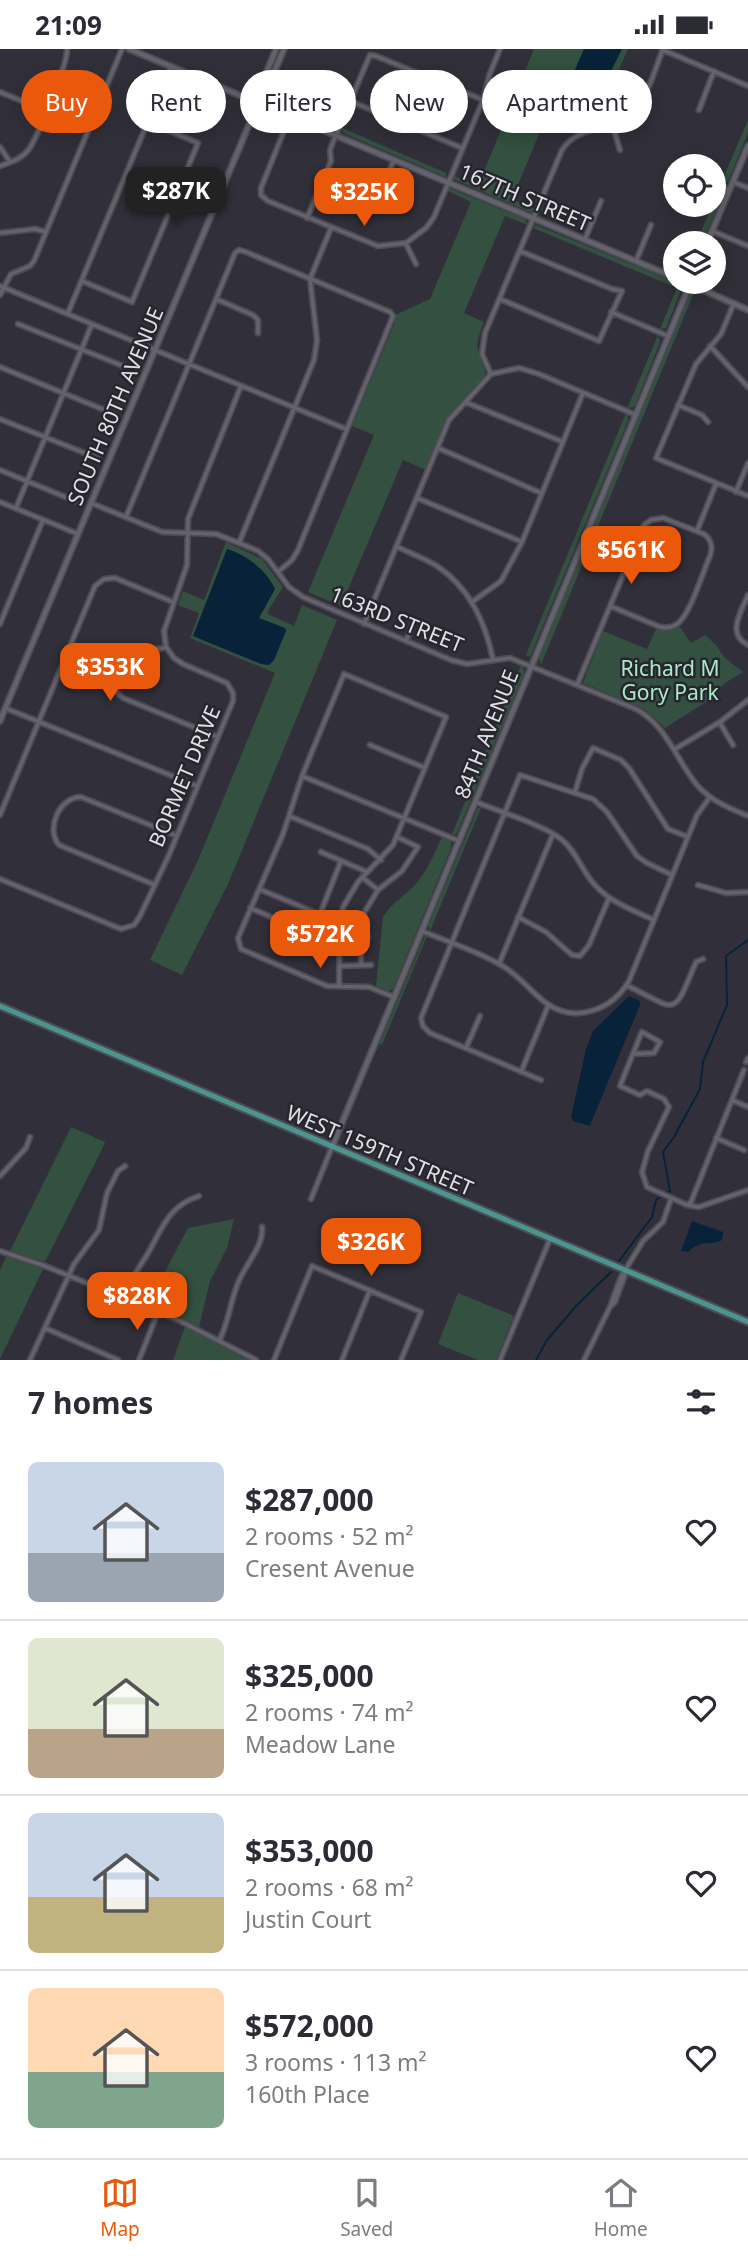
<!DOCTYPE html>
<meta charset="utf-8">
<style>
:root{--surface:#fff;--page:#f2f2f3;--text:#2b2b33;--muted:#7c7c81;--line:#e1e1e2;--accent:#ea580c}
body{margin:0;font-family:"Noto Sans",sans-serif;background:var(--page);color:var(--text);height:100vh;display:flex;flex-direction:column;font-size:26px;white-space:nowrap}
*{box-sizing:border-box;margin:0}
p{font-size:23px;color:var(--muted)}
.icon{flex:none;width:38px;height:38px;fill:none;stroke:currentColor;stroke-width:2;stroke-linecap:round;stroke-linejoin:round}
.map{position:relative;height:1311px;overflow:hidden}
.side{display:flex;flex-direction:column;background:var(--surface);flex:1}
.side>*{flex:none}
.hud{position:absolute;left:21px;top:21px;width:707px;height:63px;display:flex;gap:14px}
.fabs{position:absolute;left:663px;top:105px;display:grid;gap:14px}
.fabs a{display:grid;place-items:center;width:63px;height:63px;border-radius:50%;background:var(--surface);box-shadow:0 4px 18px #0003;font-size:35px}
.price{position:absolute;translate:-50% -60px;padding:0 16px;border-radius:14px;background:var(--accent);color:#fff;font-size:23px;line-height:46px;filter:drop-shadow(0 2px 4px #0008)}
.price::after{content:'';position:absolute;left:50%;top:42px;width:21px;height:16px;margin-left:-10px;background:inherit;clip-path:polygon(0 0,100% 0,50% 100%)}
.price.active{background:#222;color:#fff}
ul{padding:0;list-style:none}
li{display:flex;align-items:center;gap:21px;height:175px;padding:0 28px}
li+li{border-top:2px solid var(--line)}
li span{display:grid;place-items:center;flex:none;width:196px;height:140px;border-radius:10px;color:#555}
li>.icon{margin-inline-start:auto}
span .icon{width:84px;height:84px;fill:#fffc;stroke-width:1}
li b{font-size:30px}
h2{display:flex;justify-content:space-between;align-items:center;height:84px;padding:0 28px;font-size:30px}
.pill{padding:0 24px;border-radius:32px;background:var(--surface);box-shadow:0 4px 18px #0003;font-size:24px;line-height:63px}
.pill.active{background:var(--accent);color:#fff}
.status{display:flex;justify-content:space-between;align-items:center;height:49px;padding:0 35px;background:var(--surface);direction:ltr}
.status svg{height:19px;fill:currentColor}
.dock{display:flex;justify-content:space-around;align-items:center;height:98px;border-top:2px solid var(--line);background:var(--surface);font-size:19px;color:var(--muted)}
.dock a{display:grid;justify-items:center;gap:4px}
.dock .active{color:var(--accent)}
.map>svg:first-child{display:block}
.green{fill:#335040}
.water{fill:#072239}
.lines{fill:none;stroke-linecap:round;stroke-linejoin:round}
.stream{stroke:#072239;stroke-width:2}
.minor-casing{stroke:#4d4c54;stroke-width:7}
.tertiary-casing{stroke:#4d4c54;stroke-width:8}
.primary-casing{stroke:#4d4c54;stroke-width:9}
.minor{stroke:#64636d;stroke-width:3.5}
.tertiary{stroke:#64636d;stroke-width:4.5}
.primary{stroke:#4b958f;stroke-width:5}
.labels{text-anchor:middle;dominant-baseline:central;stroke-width:5;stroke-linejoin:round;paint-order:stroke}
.street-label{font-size:21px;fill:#e0e0e6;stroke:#27262f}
.park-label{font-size:21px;fill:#a9ebc6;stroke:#27262f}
</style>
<div class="status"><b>21:09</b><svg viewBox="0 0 49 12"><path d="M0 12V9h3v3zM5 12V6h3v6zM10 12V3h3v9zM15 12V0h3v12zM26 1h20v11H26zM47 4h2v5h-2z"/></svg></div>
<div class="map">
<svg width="748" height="1311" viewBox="0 0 748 1311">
<rect width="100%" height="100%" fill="#31303a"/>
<!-- green -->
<path class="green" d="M 534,0 L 628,0 L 611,39 L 549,61 L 512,150 L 535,160 L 530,163 L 453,130 L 454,127 L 478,137 Z
M 748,71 L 748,84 L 728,132 L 721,134 Z
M 342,79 L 446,124 L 446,128 L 343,84 Z
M 449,139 L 525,170 L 528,176 L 505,167 L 464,264 L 484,273 C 472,302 479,301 486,326 L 450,367 L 426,421 L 403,411 L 341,557 L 308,543 L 374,386 L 352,377 L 395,273 L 395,266 L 430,250 L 471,153 L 448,142 Z
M 720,139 L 723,146 L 702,194 L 696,194 Z
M 536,176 L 680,235 L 681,241 L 666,279 L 660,280 L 677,239 L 533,179 Z
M 695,241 L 541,616 L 539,609 L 690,245 Z
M 658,286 L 660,293 L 635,357 L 627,360 Z
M 626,364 L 628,367 L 628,372 L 530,608 L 526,606 Z
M 226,493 L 262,510 L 283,538 L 269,560 L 268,565 L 294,577 L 302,556 L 337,571 L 228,835 L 182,926 L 150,911 L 199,809 L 275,624 L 190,589 L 199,564 L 178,556 L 183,542 L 204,551 Z
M 680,578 L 691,594 L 705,586 L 716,596 L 725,609 L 743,623 L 725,634 L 709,651 L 665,679 L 644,660 L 583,634 L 603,582 L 647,600 L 656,580 L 668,582 Z
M 521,616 L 524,620 L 524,625 L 457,784 L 454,786 L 452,785 Z
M 478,759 L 481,759 L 430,882 L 428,877 Z
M 442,788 L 451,792 L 451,799 L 393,940 L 388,942 L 376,937 L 383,868 C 392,853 407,846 418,832 C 428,820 435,803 442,788 Z
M 425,887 L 427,887 L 382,996 L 379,995 Z
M 71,1078 L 105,1093 L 102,1100 L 45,1213 L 10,1202 Z
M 234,1170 L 227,1199 L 210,1232 L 199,1278 L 148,1255 L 188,1179 Z
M 6,1208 L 43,1220 L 0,1310 L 0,1221 Z
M 458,1244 L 514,1267 L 496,1311 L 478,1311 L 438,1295 Z
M 185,1278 L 248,1311 L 173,1311 Z"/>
<!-- water -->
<path class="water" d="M 584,0 L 622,0 L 606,32 L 568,43 L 567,39 Z
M 227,500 C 247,506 266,521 275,540 L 259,569 L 285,579 L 286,582 L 274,611 L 269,616 L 261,615 L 193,587 Z
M 629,947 L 640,952 L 640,956 L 591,1074 L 590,1077 L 573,1072 L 571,1068 L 586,1000 L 593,982 Z
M 692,1172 L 723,1183 L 722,1191 C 708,1198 703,1189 688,1203 L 681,1202 Z"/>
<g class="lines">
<!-- stream -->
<path class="stream" d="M 666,1144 L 670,1142 L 663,1103 L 674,1088 L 700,1040 L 703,1013 L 727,956 L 726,907 L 748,891
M 619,1212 L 652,1168 L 656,1151 L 660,1148
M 536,1311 L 547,1291 L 577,1256 L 611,1223"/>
<defs>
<path id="minor" d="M 663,1 L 748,37
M 0,43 L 46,62
M 350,52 L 462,99
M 699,61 L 714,22
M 290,67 L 261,139 L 261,146 L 268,152 L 378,197 L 406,194 L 426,179 L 434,168 L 483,51 L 489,27 L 500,0
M 612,75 L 620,101
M 0,98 L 10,113
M 0,117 C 11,113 22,110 29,100 C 38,87 68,14 67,0
M 733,133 L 748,139
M 714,134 L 729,141
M 381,141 L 394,111
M 307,169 L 331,112 L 330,101 L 333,93 L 370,6 L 376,7 L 483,51
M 712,182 L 748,197
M 0,184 L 35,180 L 46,183
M 585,190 L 601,152
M 406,195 L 416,215
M 636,212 L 651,176
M 82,232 L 132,253 L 198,94 L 148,73
M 0,237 L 346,380
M 0,246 L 11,225 L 30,217 L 34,212 L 122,0
M 216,250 L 253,266 L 258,271 L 258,284
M 500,250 L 599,292 L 622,242 L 612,240 L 520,202
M 734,254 L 721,285 L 696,315 L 656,409 L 748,447
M 611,263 L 668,287
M 68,264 L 171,17
M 18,275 L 133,321
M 710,297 L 748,338
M 0,318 L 114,365
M 491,325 L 482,305 L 485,284 L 562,101 C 579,75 612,83 633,63 C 648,48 655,20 663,0
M 465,353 L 563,393
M 678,356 L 702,366 L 708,373
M 0,370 L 97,409
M 438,399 L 541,444
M 0,421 L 75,452
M 736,443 L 748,414
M 417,449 L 522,493
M 0,453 L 78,485
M 91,454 L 162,483 L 216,485 L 239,494 L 258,502 L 268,510 L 289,538 L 303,548 L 451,611 L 467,615 L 510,609 L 636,660 C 667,677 675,709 697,736 C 711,752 729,759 748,767
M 16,459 L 92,275
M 126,468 L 235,204 L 239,201 L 246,203 L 390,263 L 393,267 L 298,501 L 292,511 L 278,523
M 697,482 L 716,435
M 239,494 L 314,311 L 317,291 L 310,230 L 331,179
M 396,497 C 409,504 424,509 437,517 C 470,539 485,573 493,610
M 629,509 L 650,518
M 748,546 C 741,563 726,585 748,596
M 472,553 L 501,532 L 522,493 L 583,344
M 0,575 L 43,471
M 364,575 L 449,371 L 491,325 L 519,319 L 539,325 L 636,366
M 406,592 L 413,574
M 166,598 C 152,604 141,595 127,602 C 116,615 106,637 123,649 L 218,688
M 577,636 L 644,476 L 651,471 L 663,469 L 704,485 C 712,491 713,498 710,507 C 703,522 690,567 677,575 C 672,579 666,579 660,578 L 610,557
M 5,659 L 197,737
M 720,674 L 733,696
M 370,696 L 425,719
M 675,700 L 720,673 L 748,651
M 302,727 L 459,792
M 575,743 L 582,720 L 593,699 L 621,711 L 629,719 L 668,780 L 688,788
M 476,753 C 500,763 541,775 561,790 C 575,801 580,817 590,830 C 606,852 630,860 654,871
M 0,766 L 95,537 L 104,530 L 115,529 L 173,553
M 289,767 L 368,800 L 381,811
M 321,803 L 367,823
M 362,828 L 378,841
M 0,830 L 121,880 L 134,876 L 140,867 L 169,806 L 233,652 L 233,644 L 227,634 L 183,615 L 174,609 L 166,598 L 164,582 L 187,516 L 188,470 L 241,337
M 155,836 L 59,796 C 45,779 60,748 81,748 L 177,787
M 698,836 L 726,844 L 748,843
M 259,840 L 340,874
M 250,859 L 321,889 L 340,890
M 320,865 L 341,812
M 518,868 L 546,883 L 572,906 L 580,907 L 589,896 L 609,849
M 422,882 C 448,893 477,902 501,916 C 519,926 530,942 546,954 C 575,975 612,961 629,932 L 697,766 L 710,748
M 340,886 L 368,888
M 499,915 L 553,785
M 361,916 L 361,887 L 364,864 L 378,841 L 402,822 L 418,798 L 397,788
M 340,917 L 371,916
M 626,936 C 678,961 672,971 696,913 L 703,910
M 339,937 L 340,877 L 343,858 L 358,833 L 393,796 L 446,668 L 344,625 L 302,727 L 283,785 L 238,889 L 241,900 L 327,937 L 369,938 L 394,948
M 466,999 L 480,967
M 633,1005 L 654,1004 L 660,993 L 642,983 L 641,985 L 620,1037 L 640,1046 L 647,1042 L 664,1050 L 669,1058 L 648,1102 L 642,1123 L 647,1138 L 687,1156 L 691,1153 L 744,1021
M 746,1013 L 748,1009
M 521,1023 L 548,957
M 541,1031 L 430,984 L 423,977 L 421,969 L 520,726 L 593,750 L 607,763 L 637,807 L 647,814 L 672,826
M 732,1051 L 748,1058
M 716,1089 L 744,1101
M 0,1127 L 26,1099 L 30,1088
M 311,1150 L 332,1098
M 687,1156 L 699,1158 L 748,1141
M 0,1202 L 45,1217 L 180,1272 L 256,1311
M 123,1249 C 129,1233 138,1220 147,1206 C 162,1180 168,1157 199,1147
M 611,1257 L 615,1253 L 626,1223
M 45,1279 L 118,1311
M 219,1292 C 229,1273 230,1253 238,1234 C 245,1216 264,1197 262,1178
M 30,1311 L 74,1215 L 99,1181 L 107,1144 L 118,1122 L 125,1117
M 139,1311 L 158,1263
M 274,1311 L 312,1217 L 421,1263 L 401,1311
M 342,1311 L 370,1241
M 500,1311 L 550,1190
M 584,1311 L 610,1258 L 621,1228 L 643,1192 L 663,1173 L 671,1150"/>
<path id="tertiary" d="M 129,0 L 676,229
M 258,53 L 258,44 L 276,0
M 707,194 L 748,97
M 685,233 L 748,261
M 0,672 L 258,54 L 264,47 L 284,0
M 332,1098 L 691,233"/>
<path id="primary" d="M 0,957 L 748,1273"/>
</defs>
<!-- minor casing -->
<use href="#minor" class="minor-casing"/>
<!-- tertiary casing -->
<use href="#tertiary" class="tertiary-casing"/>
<!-- primary casing -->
<use href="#primary" class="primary-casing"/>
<!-- minor -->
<use href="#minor" class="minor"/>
<!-- tertiary -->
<use href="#tertiary" class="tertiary"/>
<!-- primary -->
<use href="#primary" class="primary"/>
</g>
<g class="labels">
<!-- street labels -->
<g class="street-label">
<text transform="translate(525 148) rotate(23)">167TH STREET</text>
<text transform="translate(115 357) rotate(-67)">SOUTH 80TH AVENUE</text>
<text transform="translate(397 570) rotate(22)">163RD STREET</text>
<text transform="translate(486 685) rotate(-68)">84TH AVENUE</text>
<text transform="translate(184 727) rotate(-67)">BORMET DRIVE</text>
<text transform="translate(380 1101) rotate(23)">WEST 159TH STREET</text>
</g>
<!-- park labels -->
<g class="park-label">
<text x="670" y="619">Richard M<tspan x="670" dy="24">Gory Park</tspan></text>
</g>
</g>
</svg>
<div class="fabs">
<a><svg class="icon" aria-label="locate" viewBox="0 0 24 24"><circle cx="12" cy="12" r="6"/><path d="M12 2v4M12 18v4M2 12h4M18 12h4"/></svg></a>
<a><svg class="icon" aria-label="layers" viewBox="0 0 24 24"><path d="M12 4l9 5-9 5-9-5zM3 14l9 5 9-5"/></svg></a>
</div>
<b class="price active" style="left:176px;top:178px">$287K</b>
<b class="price" style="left:364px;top:179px">$325K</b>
<b class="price" style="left:631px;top:537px">$561K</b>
<b class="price" style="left:110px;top:654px">$353K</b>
<b class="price" style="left:320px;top:921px">$572K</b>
<b class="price" style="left:371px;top:1229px">$326K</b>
<b class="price" style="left:137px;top:1283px">$828K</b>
<div class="hud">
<a class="pill active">Buy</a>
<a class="pill">Rent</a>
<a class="pill">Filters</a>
<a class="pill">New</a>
<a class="pill">Apartment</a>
</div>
</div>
<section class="side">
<h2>7 homes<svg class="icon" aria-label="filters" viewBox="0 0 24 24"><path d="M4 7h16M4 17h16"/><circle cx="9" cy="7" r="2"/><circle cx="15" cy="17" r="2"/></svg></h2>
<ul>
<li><span style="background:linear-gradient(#c9d6e8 65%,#9aa5b1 0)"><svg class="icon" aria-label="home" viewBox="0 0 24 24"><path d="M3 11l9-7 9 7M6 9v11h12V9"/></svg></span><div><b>$287,000</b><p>2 rooms · 52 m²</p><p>Cresent Avenue</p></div><svg class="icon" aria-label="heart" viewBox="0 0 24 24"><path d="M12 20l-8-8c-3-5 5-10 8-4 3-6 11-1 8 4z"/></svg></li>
<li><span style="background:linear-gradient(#dfe7d0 65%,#b9a48a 0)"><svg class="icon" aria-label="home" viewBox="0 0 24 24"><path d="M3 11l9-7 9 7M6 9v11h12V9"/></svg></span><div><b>$325,000</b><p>2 rooms · 74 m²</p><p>Meadow Lane</p></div><svg class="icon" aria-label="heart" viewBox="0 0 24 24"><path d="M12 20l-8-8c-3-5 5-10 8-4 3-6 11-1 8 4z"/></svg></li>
<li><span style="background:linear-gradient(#c9d6e8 60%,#c2b280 0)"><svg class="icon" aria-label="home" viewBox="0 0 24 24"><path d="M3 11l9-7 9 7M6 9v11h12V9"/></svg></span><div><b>$353,000</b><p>2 rooms · 68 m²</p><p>Justin Court</p></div><svg class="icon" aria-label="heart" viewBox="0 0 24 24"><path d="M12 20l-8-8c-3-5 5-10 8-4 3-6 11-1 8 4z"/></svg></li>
<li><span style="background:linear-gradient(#ffd9b3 60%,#7fa58c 0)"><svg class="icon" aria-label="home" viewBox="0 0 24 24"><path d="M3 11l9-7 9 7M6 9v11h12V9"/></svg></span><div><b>$572,000</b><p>3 rooms · 113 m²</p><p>160th Place</p></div><svg class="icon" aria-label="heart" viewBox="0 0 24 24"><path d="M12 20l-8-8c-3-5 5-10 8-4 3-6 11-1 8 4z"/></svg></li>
</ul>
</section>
<nav class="dock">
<a class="active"><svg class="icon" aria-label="map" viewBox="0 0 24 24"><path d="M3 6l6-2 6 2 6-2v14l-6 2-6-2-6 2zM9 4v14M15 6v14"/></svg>Map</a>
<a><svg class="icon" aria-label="saved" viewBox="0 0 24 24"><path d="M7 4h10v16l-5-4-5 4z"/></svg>Saved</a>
<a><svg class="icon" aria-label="home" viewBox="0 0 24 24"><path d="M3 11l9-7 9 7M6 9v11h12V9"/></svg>Home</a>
</nav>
